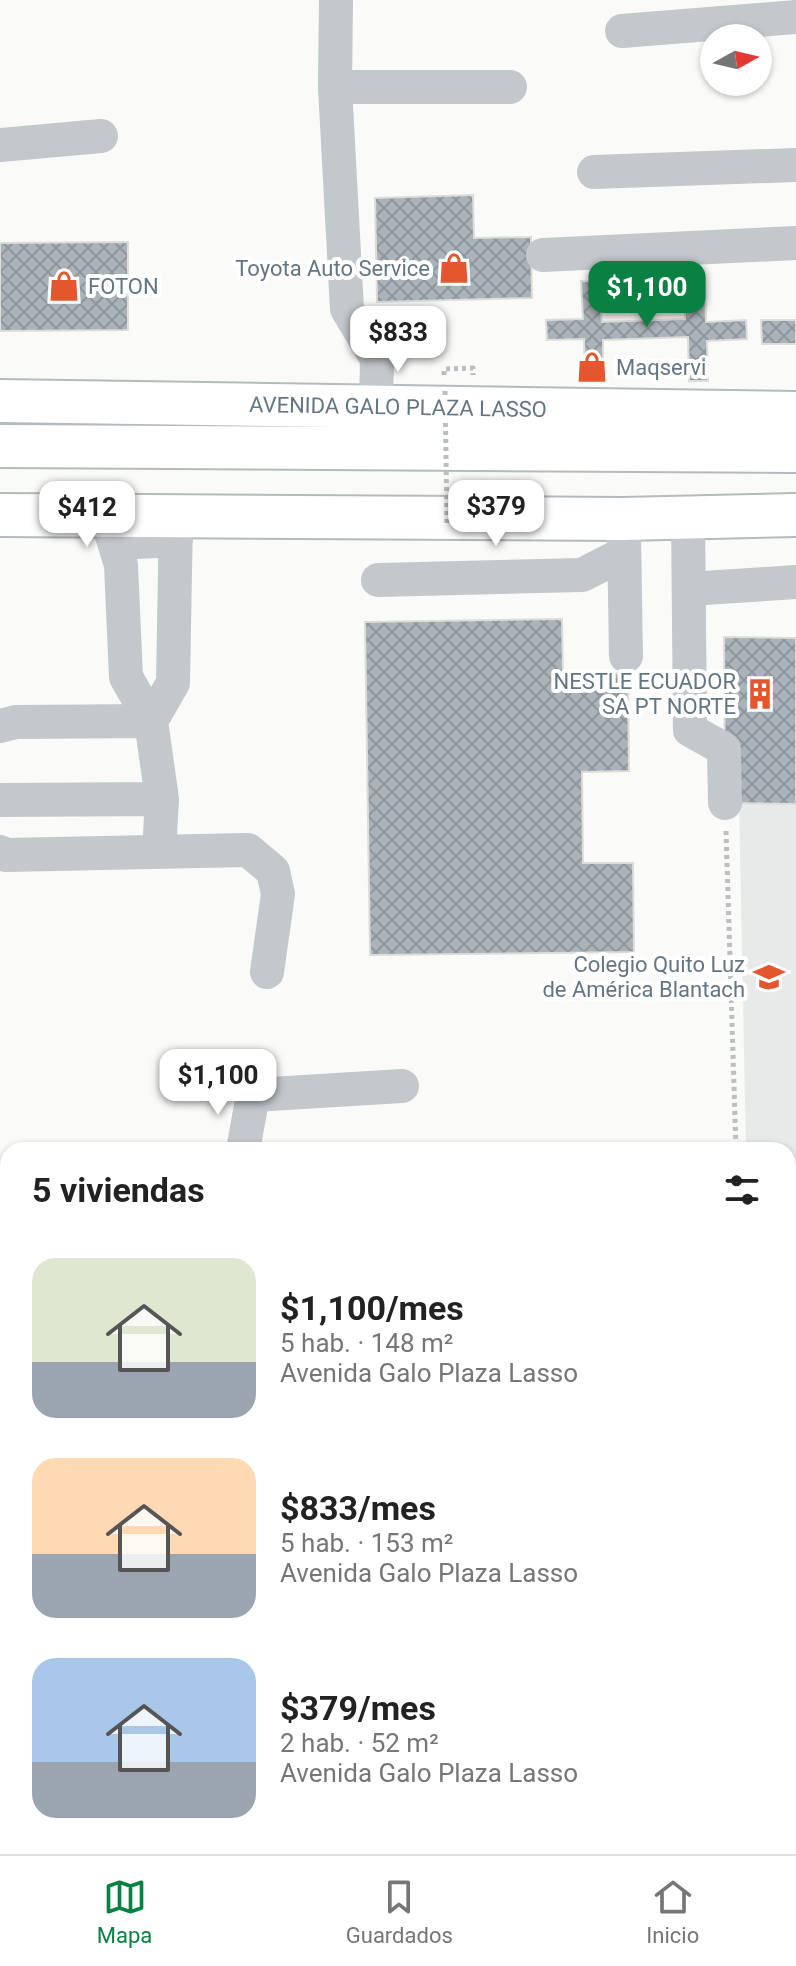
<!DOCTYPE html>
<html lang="es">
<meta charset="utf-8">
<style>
:root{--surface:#fff;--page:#f2f2f2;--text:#222;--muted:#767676;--line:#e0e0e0;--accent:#0b8043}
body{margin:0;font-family:Roboto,sans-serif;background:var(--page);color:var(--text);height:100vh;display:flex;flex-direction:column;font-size:30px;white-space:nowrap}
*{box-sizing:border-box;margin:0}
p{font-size:26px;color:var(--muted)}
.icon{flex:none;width:44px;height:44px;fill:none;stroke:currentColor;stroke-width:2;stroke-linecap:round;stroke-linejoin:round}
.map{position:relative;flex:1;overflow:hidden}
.side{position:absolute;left:0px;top:1142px;width:796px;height:712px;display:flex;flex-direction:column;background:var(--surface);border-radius:24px 24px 0 0;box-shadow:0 2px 6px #0004}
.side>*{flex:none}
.needle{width:52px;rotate:82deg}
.tools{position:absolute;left:700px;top:24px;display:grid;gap:16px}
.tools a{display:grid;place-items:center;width:72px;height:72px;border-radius:50%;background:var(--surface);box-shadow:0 2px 6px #0004;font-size:40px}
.price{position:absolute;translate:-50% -68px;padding:0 18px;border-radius:16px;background:#fff;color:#222;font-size:26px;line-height:52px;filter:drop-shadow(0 2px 4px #0008)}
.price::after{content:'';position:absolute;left:50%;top:48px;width:24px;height:18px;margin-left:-12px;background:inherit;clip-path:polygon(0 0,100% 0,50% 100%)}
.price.active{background:var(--accent);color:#fff}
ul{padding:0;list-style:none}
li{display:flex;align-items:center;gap:24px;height:200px;padding:0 32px}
li span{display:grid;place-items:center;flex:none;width:224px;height:160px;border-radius:24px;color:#555}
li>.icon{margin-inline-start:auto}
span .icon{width:96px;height:96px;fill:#fffc;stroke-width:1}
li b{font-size:34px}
h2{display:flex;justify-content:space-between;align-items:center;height:96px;padding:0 32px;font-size:34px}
.tabs{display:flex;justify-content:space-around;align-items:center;height:112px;border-top:2px solid var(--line);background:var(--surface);font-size:22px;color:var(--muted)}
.tabs a{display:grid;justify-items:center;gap:4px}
.tabs .active{color:var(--accent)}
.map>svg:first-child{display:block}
.built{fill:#e8e9e9}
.building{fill:url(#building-cross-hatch);stroke:#dcdcda;stroke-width:2}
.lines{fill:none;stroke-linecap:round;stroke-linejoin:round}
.major-casing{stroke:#b5babe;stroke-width:46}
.path{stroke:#bbbfc2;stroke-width:5;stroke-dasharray:4 4;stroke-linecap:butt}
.minor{stroke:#c3c8cc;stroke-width:34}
.major{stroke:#fff;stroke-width:42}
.path-bridge{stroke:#bbbfc2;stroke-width:5;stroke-dasharray:4 4;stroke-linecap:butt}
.labels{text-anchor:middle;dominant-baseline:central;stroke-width:8;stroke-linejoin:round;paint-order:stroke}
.poi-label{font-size:22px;fill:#657683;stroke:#fff;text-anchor:end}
.street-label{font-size:22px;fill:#657683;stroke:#fff}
</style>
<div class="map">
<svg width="796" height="1854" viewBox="0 0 796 1854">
<defs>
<pattern id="building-cross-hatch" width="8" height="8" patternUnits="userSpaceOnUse" patternTransform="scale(2)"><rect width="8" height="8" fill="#aab3b9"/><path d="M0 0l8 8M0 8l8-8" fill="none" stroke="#8e969c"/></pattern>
</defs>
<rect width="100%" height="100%" fill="#fafaf8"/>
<!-- built -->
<path class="built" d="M 739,803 L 796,804 L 796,1344 L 788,1344 L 788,1150 L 746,1150 Z"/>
<!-- building -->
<path class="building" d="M 473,195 L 474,238 L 531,237 L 532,298 L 377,302 L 375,198 Z
M 128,242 L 128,330 L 0,331 L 0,243 Z
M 705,278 L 706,322 L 746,320 L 747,339 L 707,341 L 708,381 L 689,381 L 688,337 L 603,340 L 603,375 L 585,375 L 584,339 L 547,340 L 546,320 L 583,319 L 581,281 L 599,282 L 602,322 L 685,319 L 684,279 Z
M 761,320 L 796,320 L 796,344 L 762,344 Z
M 562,619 L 563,674 L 628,673 L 629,771 L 582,772 L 583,863 L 633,863 L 634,952 L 370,955 L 365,622 Z
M 724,637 L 796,638 L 796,804 L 725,803 Z"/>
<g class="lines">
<defs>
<path id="major" d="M 0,401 L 796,413
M 0,446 L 796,451
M 0,515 L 623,519 L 796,515"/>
</defs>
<!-- major casing -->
<use href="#major" class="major-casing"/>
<!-- path -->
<path class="path" d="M 444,375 L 444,369 L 473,368 L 473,375
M 726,831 L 736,1150"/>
<!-- minor -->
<path class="minor" d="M 336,0 L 335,87 L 347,309 L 377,359 L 376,406
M 622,31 L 796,17
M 335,87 L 510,87
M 0,145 L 101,136
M 594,172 L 796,165
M 543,255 L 796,243
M 106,516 L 121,565 L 126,677 L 151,721 L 162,799 L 159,852
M 688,516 L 690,730 L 724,749 L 725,803
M 624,536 L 626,656
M 115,543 L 176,540
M 378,580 L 582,575 L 623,554
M 689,589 L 796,582
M 151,721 L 173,683 L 176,516
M 0,726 L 16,722 L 151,721
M 0,800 L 162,799
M 0,852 L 6,855 L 248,850 L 273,871 L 278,894 L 267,972
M 243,1150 L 253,1095 L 402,1086
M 788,1371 L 796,1371
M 0,1376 L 8,1376
M 709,1846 L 712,1854"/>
<!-- major -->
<use href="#major" class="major"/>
<!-- path-bridge -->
<path class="path-bridge" d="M 445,391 L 447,524"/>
</g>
<!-- icons -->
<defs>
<symbol id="shop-bare" viewBox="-9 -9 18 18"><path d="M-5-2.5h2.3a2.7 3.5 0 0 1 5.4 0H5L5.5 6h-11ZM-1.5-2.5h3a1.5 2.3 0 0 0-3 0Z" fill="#e4572e" stroke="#fff" stroke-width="2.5" paint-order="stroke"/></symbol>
<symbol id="building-bare" viewBox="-9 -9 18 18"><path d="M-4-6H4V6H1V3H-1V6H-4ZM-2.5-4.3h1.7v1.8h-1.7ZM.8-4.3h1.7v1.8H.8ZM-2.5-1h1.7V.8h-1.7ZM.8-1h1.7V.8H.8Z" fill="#e4572e" stroke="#fff" stroke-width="2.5" paint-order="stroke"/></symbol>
<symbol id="school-bare" viewBox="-9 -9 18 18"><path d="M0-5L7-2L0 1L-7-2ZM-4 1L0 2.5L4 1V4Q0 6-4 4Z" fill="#e4572e" stroke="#fff" stroke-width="2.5" paint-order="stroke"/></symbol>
</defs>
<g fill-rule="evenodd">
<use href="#shop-bare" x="432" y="246" width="44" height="44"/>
<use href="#shop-bare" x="42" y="264" width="44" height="44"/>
<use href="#shop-bare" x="570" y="345" width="44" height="44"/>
<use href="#building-bare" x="738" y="672" width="44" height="44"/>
<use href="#school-bare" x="747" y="955" width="44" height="44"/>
</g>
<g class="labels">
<!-- poi labels -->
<g class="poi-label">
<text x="430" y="268">Toyota Auto Service</text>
<text x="88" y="286" text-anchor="start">FOTON</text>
<text x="616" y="367" text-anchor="start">Maqservi</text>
<text x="736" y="681">NESTLE ECUADOR<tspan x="736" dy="25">SA PT NORTE</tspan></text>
<text x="745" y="964">Colegio Quito Luz<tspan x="745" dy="25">de América Blantach</tspan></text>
</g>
<!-- street labels -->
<g class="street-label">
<text transform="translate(398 407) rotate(1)">AVENIDA GALO PLAZA LASSO</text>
</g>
</g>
</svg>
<div class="tools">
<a><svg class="needle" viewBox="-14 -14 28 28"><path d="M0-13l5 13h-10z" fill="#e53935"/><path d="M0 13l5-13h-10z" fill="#767676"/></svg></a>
</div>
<b class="price active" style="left:647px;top:329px">$1,100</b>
<b class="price" style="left:398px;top:374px">$833</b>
<b class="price" style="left:496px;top:548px">$379</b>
<b class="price" style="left:87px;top:549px">$412</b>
<b class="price" style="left:218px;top:1117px">$1,100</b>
<section class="side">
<h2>5 viviendas<svg class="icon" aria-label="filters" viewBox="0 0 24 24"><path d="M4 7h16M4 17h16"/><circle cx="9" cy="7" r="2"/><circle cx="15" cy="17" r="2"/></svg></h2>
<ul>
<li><span style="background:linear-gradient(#dfe7d0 65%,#9aa5b1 0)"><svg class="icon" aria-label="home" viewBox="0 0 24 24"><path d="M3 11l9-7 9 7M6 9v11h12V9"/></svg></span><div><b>$1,100/mes</b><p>5 hab. · 148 m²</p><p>Avenida Galo Plaza Lasso</p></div></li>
<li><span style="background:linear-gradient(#ffd9b3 60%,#9aa5b1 0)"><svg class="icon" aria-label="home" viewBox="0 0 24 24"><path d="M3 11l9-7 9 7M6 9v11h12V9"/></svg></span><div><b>$833/mes</b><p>5 hab. · 153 m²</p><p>Avenida Galo Plaza Lasso</p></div></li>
<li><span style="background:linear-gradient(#a9c7e8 65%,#9aa5b1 0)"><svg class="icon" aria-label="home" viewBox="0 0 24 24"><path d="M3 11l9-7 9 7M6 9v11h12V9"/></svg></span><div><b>$379/mes</b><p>2 hab. · 52 m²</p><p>Avenida Galo Plaza Lasso</p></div></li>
</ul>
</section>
</div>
<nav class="tabs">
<a class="active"><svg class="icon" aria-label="map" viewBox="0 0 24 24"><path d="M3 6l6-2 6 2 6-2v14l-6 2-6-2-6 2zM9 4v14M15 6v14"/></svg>Mapa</a>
<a><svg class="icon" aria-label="saved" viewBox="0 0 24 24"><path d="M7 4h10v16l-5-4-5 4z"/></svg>Guardados</a>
<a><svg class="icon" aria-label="home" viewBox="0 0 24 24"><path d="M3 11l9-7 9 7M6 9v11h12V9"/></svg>Inicio</a>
</nav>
